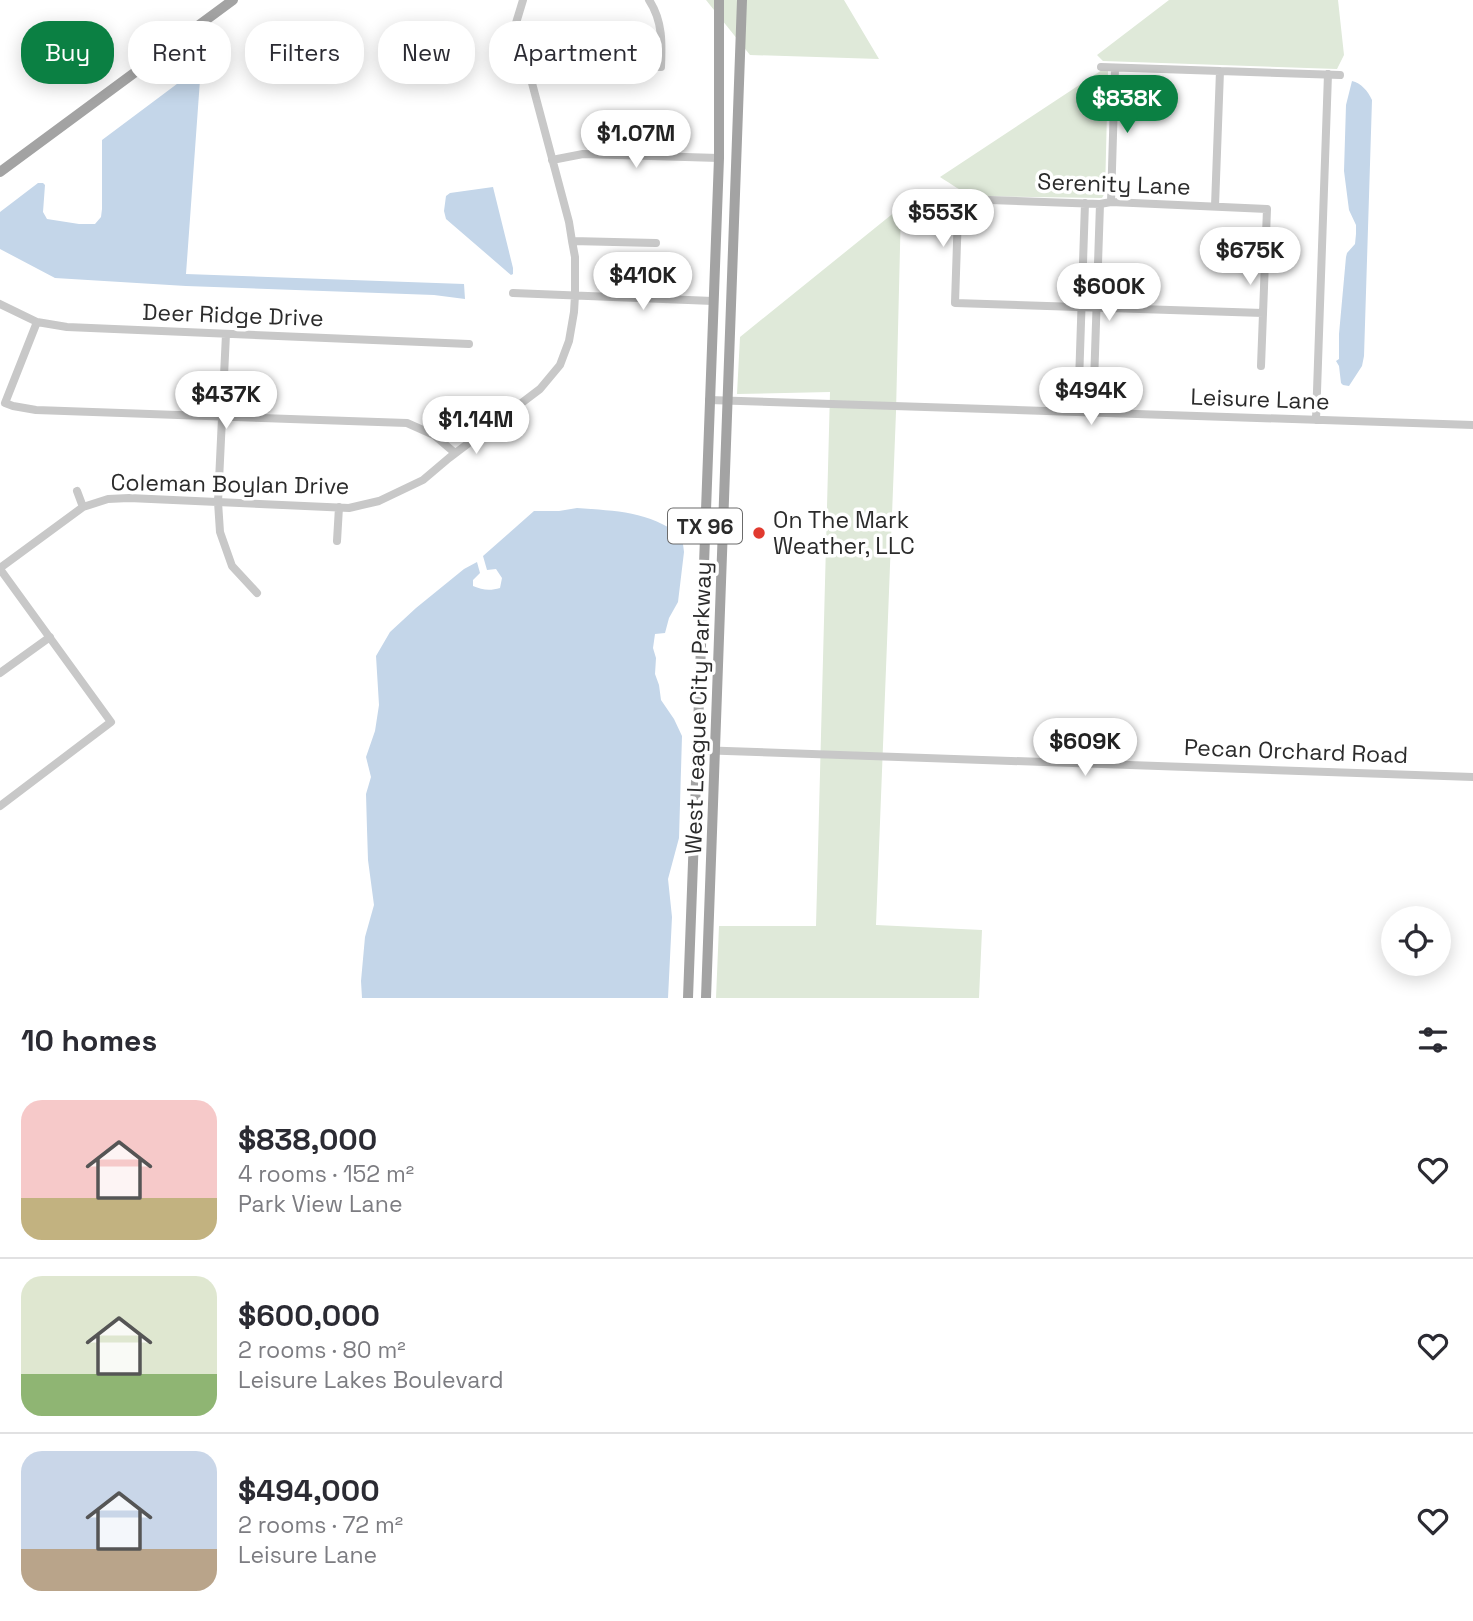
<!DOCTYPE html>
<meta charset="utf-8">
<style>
:root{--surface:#fff;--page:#f2f2f3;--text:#2b2b33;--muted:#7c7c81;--line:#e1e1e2;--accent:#0b8043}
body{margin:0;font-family:"Space Grotesk",sans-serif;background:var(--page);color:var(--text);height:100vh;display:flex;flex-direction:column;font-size:26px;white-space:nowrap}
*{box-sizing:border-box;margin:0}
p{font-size:23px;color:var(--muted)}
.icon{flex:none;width:38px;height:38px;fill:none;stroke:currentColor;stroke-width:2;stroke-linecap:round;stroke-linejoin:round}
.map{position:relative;height:998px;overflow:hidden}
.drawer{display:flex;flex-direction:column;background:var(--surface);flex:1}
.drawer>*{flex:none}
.guide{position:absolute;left:21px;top:21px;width:700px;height:63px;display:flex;gap:14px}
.controls{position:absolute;left:1381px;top:906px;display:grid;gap:14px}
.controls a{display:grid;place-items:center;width:70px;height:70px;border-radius:50%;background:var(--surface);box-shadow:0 4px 18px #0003;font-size:35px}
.price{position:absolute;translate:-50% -60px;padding:0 16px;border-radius:24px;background:#fff;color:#222;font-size:23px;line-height:46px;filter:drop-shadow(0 2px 4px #0008)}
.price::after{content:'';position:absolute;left:50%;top:42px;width:21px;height:16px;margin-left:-10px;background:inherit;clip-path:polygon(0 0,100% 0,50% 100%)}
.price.current{background:var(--accent);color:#fff}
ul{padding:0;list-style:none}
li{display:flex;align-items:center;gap:21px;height:175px;padding:0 21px}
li+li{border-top:2px solid var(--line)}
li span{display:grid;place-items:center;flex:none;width:196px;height:140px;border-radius:21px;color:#555}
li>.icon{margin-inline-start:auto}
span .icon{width:84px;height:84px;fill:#fffc;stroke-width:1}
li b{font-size:30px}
h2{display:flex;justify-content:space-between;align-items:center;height:84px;padding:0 21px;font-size:30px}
.tag{padding:0 24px;border-radius:28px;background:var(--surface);box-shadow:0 4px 18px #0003;font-size:24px;line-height:63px}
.tag.current{background:var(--accent);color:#fff}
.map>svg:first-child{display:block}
.green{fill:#dfe9d9}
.water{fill:#c4d6e9}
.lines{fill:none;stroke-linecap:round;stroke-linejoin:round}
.minor{stroke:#c8c8c8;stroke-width:8}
.major{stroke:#a3a3a3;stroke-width:10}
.poi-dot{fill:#e13a2f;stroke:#fff;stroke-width:2.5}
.labels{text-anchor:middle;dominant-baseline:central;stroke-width:7;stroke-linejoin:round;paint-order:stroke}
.shield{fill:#fff;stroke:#6b6b6b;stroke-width:2}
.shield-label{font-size:21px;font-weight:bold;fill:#2b2b2b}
.street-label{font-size:23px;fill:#2b2b2b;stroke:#fff}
.poi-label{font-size:23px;fill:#2b2b2b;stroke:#fff;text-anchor:start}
</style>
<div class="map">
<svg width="1473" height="998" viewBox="0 0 1473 998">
<rect width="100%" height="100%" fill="#fff"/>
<!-- green -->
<path class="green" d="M 706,0 L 844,0 L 879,59 L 750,55 Z
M 1169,0 L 1338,0 L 1344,55 L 1337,69 L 1103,61 L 1097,55 Z
M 1102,70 L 1108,71 L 1105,193 L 1102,198 L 974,196 C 962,192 951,184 940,177 Z
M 901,207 L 896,412 L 876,925 L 982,930 L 979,998 L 716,998 L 719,926 L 816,926 L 830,392 L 737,394 L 740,337 Z"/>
<!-- water -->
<path class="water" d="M 201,66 L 186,274 L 464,284 L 465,299 L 434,295 L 186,286 L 55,278 L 0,249 L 0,212 L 38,183 L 43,183 L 45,185 L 43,212 L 47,219 L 79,224 L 95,224 L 101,217 L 102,209 L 102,140 Z
M 1352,81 C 1361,83 1368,91 1372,100 L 1364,356 L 1362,366 L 1349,386 L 1343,385 L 1341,383 L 1339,366 L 1336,361 L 1339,359 L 1339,334 L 1346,257 L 1347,253 L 1355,244 L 1356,234 L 1356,225 L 1349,210 L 1344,171 L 1346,105 Z
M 493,187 L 513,268 L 513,274 L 511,275 L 446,219 L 444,211 L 446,196 L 450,193 Z
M 577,508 C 617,511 648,511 682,536 L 684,552 L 678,602 L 669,618 L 665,633 L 655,634 L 653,648 L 656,658 L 655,674 L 659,685 L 661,700 L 674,719 L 682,736 L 679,838 L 668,879 L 672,917 L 668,998 L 362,998 L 361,981 L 365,937 L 374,905 L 368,860 L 367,829 L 366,794 L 371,777 L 366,757 L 375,731 L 379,705 L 376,656 L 390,632 L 416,608 L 464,569 L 477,562 L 480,573 L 473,580 L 473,586 C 482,590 490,591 500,588 L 502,578 L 496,569 L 487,570 L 483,556 L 534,511 L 559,511 Z"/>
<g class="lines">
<!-- minor -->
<path class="minor" d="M 1101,67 L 1340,75
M 530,75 L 570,66 L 605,65 L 661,67 C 662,44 663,21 649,0
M 552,160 L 583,154 L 719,158
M 1111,202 L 1115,68
M 1215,206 L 1220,71
M 572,241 L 656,243
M 513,293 L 713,301
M 0,304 L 37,322 L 67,327 L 469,344
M 37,322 L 5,403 L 13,406 L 36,410 L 407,423 L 434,435 L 455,453
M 226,334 L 218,502 L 220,532 L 232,566 L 257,593
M 1261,366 L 1267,209 L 1111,202 L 1100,204 L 961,199 L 958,213 L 955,303 L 1263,313
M 709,400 L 1473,425
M 1078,412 L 1085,203
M 1093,413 L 1100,204
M 1316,420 L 1328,74
M 77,491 L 83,507
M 337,541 L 339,507
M 0,568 L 83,507 L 108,499 L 129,498 L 349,508 L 379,501 L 423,480 L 449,458 L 540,389 L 560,365 L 569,341 L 574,312 L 575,295 L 575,257 L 572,241 L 569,222 L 516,23 L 523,0
M 0,569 L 111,722 L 0,806
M 0,673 L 50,637
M 697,750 L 1473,777"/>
<!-- major -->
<path class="major" d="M 0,172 L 233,0
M 688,998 L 719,158 L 719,0
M 706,998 L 742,0"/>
</g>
<!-- markers -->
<circle class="poi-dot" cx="759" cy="533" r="7"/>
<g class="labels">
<!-- shield labels -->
<rect class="shield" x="668" y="508.5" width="74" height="35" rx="5"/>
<g class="shield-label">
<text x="705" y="526">TX 96</text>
</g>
<!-- street labels -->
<g class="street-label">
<text transform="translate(1114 184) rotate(2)">Serenity Lane</text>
<text transform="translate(233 315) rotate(2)">Deer Ridge Drive</text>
<text transform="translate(1260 399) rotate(2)">Leisure Lane</text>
<text transform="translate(230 484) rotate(1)">Coleman Boylan Drive</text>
<text transform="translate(698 708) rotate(-88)">West League City Parkway</text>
<text transform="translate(1296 751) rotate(2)">Pecan Orchard Road</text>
</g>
<!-- poi labels -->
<g class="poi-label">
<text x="773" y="520">On The Mark<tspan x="773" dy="26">Weather, LLC</tspan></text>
</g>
</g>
</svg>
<div class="controls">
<a><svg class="icon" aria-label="locate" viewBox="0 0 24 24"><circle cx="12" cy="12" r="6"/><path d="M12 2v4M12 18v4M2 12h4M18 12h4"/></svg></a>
</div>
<b class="price current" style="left:1127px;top:135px">$838K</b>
<b class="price" style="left:636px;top:170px">$1.07M</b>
<b class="price" style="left:943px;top:249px">$553K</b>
<b class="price" style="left:1250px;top:287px">$675K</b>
<b class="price" style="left:643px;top:312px">$410K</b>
<b class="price" style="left:1109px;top:323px">$600K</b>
<b class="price" style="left:1091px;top:427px">$494K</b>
<b class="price" style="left:226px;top:431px">$437K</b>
<b class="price" style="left:476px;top:456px">$1.14M</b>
<b class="price" style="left:1085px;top:778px">$609K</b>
<div class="guide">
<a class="tag current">Buy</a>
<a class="tag">Rent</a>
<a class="tag">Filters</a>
<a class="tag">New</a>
<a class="tag">Apartment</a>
</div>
</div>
<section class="drawer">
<h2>10 homes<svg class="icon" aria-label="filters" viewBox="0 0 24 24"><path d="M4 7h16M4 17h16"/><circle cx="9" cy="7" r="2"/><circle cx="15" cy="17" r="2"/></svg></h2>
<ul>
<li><span style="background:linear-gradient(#f6c9c9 70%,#c2b280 0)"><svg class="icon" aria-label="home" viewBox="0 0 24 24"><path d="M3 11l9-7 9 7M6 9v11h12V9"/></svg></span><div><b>$838,000</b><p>4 rooms · 152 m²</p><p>Park View Lane</p></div><svg class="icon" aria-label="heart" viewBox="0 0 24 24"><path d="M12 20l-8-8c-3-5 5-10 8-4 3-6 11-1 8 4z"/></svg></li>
<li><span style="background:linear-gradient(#dfe7d0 70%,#8fb573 0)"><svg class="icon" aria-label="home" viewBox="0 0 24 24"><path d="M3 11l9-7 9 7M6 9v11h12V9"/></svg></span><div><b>$600,000</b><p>2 rooms · 80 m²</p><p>Leisure Lakes Boulevard</p></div><svg class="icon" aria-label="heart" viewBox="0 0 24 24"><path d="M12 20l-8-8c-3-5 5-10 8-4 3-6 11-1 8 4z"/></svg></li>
<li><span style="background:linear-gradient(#c9d6e8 70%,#b9a48a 0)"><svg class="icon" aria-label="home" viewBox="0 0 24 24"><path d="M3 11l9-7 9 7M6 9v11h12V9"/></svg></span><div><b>$494,000</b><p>2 rooms · 72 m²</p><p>Leisure Lane</p></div><svg class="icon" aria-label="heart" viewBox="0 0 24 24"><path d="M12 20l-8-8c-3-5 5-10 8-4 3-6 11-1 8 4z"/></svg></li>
</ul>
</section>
